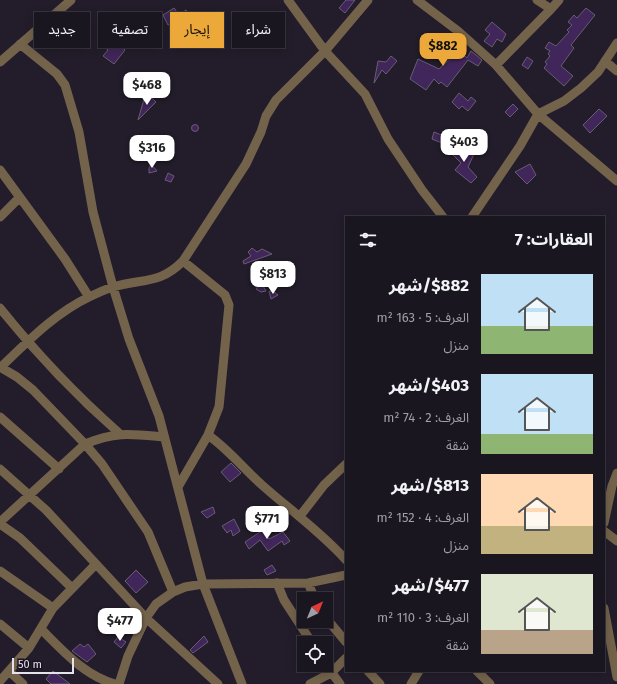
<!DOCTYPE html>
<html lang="ar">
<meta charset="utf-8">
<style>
:root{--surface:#1a1620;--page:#231f29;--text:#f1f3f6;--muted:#9f9fa5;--line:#38353e;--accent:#eca93a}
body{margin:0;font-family:"Fira Sans","Noto Sans Arabic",sans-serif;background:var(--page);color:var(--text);direction:rtl;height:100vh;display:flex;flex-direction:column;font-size:15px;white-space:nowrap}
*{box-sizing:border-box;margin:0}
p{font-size:13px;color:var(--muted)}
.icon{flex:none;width:22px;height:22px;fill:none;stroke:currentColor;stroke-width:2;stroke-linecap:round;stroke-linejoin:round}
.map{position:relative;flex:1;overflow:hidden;direction:ltr}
.sheet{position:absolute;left:345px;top:216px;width:260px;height:456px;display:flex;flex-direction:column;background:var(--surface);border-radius:0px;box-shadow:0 2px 10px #0003,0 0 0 1px var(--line);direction:rtl}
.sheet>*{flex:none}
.banner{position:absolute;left:12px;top:12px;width:273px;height:36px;direction:rtl;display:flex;gap:8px}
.needle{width:26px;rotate:43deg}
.fabs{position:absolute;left:297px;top:592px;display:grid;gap:8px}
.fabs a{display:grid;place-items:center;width:36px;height:36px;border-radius:0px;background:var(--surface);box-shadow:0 2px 10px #0003,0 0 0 1px var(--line);font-size:20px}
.scale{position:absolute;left:12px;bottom:10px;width:62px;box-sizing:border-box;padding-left:4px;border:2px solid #e6e2ec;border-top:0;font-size:11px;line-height:14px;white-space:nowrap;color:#e6e2ec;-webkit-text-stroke:3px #1a1322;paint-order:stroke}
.price{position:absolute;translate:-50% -34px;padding:0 9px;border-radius:8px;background:#fff;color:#222;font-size:13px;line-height:26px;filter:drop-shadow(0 1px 2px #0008)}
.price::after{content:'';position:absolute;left:50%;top:24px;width:12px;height:9px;margin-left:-6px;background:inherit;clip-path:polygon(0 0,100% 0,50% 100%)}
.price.on{background:var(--accent);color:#111}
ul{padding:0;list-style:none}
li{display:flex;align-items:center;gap:12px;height:100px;padding:0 12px}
li span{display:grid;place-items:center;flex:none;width:112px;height:80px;border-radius:0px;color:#555}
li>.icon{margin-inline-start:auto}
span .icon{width:48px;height:48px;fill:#fffc;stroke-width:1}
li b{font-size:17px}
h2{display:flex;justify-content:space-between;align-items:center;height:48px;padding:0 12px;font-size:17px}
.chip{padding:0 14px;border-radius:0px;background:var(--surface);box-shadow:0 2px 10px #0003,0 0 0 1px var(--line);font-size:14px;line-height:36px}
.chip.on{background:var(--accent);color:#111}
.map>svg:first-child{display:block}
.building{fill:#41265b;stroke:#665e70}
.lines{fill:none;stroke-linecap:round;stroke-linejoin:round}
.minor{stroke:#74634b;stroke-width:9}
</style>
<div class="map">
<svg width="617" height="684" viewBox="0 0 617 684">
<rect width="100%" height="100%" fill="#231d2b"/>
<!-- building -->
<path class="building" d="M 346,0 L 355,0 L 345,13 L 339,8 Z
M 174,8 L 179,15 L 186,10 L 190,15 L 177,26 L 174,22 L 168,25 L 163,15 Z
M 586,8 L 595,15 L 571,45 L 574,48 L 561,66 L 573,76 L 564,86 L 544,68 L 547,64 L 545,62 L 550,56 L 548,54 L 550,51 L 545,48 L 549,42 L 556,46 L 569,32 L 567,30 L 572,25 L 568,22 L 574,15 L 577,18 Z
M 492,22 L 506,34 L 502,42 L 497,39 L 492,47 L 484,41 L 490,34 L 485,30 Z
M 450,38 L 456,41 L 453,45 L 467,58 L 471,51 L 482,60 L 478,66 L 468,60 L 447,87 L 441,82 L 439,84 L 434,79 L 426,90 L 410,79 L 418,59 L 439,69 L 451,58 L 446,55 L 444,58 L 439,54 Z
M 117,41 L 125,50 L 114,64 L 103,56 L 108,50 L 104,47 L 109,42 L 112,45 Z
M 391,56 L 397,61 L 386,74 L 382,70 L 374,83 L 378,61 L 386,62 Z
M 527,57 L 533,61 L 528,69 L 522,65 Z
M 152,82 L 162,85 L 163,90 L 149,92 Z
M 459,93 L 468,101 L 471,97 L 476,101 L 468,111 L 462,106 L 459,109 L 452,102 Z
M 148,94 L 156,102 L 138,120 L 144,99 L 147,99 Z
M 513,104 L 518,109 L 510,117 L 505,112 Z
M 599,109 L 607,116 L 590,133 L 583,125 Z
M191.5 128a3.5 3.5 0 1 1 7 0a3.5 3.5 0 1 1-7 0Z
M 434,132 L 444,136 L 442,143 L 432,139 Z
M 455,146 L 474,154 L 468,167 L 477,177 L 471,183 L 455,170 L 461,163 L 450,152 Z
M 151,164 L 157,171 L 149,173 L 149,168 Z
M 530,164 L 536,175 L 527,184 L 515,172 Z
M 168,173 L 174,176 L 171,182 L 165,180 Z
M 252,248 L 257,252 L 262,249 L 272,254 L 244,264 L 243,261 L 251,256 L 248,252 Z
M 259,285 L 263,286 L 266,291 L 261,292 L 256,289 Z
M 269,291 L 274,292 L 278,295 L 271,299 Z
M 231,463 L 241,473 L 230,482 L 221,472 Z
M 213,507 L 215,513 L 207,518 L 201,512 Z
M 234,519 L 240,531 L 233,536 L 231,530 L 227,533 L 222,526 Z
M 263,530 L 269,539 L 283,532 L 290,541 L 284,545 L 282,541 L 268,551 L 260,540 L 249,549 L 245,542 Z
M 272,565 L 276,571 L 267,575 L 264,570 Z
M 136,570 L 148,582 L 136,593 L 125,581 Z
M 204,636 L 208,642 L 193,653 L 190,650 Z
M 118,637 L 126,642 L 121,648 L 114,642 Z
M 80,644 L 84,647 L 88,644 L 96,654 L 87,662 L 72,651 Z
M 53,671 L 70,684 L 51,684 L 46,679 Z"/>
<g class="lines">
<!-- minor -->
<path class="minor" d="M 288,0 L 325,51 L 365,94 L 388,139 L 422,190 L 443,217
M 417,0 L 458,31 L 496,65 L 538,114 L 617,181
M 537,0 L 551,9 L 559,0
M 20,44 L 57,74 L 65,85 L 79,132 L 93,212 L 113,287 L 129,339 L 159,416 L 203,584 L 242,684
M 605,61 L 617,71
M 0,62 L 71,0
M 496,65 L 551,9
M 0,170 L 65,259 L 89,297
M 0,217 L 19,198
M 472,217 L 520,146 L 538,114 L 564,101 L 581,88 L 598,72 L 617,43
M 0,308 C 36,353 76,395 119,433
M 0,367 L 17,377 L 33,390 L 85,444 L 102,464 L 148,532 L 173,592
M 0,368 C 28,341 55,313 91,296 C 98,293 106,289 113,287 C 143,278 159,285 183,261 L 246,164 L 261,132 L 266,116 L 276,100 L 325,51 L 368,0
M 0,417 L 59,469
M 208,435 C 228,449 243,468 262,485 C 290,510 321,532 346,560
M 0,469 L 46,510 L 146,618 L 218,684
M 178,487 L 208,435 L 219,407 L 229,305 L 225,295 L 183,261
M 300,516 L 324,485 L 346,464
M 0,522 L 85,444 C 116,431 132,434 164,437
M 604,523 L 612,486 L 617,473
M 0,524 L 20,538 L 72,588
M 604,531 L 617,541
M 0,571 L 53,608
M 277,583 L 284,600 L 312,643
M 308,583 L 315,599
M 604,608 L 617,677
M 326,618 L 346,642
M 0,624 L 29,648
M 41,629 C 63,651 85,676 115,684
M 326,665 L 340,684
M 368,671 L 380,684
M 477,671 L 490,684
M 10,672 L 23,684
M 0,681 L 29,648 L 53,608 L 95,565
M 119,684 L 128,656 L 146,618 L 156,604 L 173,592 L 185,587 L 203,584 L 308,583 L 346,575
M 310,684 L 331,673 L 346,658
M 411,684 L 419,671"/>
</g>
</svg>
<div class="fabs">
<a><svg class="needle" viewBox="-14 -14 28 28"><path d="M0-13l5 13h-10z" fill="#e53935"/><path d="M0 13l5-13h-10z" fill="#9f9fa5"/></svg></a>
<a><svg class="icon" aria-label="locate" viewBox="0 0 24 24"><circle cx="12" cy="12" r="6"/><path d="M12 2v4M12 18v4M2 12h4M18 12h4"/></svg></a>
</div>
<div class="scale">50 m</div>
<b class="price on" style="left:443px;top:67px">$882</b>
<b class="price" style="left:147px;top:106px">$468</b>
<b class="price" style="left:464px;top:163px">$403</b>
<b class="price" style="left:152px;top:169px">$316</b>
<b class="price" style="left:273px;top:295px">$813</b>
<b class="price" style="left:267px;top:540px">$771</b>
<b class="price" style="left:120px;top:642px">$477</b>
<div class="banner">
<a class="chip">شراء</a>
<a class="chip on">إيجار</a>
<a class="chip">تصفية</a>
<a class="chip">جديد</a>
</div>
<section class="sheet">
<h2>العقارات: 7<svg class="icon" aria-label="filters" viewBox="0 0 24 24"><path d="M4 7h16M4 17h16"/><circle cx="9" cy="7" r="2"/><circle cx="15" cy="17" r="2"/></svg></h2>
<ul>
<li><span style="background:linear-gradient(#bfe0f5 65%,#8fb573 0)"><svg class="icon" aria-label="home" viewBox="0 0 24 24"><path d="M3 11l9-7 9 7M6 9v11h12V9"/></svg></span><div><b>$882/شهر</b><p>الغرف: 5 · 163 m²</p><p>منزل</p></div></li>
<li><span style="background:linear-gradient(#bfe0f5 75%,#8fb573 0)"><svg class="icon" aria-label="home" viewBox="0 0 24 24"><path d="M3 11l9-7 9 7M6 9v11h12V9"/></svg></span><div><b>$403/شهر</b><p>الغرف: 2 · 74 m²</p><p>شقة</p></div></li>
<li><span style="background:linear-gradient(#ffd9b3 65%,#c2b280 0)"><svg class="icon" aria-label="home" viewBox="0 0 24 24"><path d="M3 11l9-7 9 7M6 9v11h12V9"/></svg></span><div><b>$813/شهر</b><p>الغرف: 4 · 152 m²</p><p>منزل</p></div></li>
<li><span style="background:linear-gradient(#dfe7d0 70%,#b9a48a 0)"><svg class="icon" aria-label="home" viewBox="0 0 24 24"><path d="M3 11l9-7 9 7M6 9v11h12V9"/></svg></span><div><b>$477/شهر</b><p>الغرف: 3 · 110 m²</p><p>شقة</p></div></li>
</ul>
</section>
</div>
